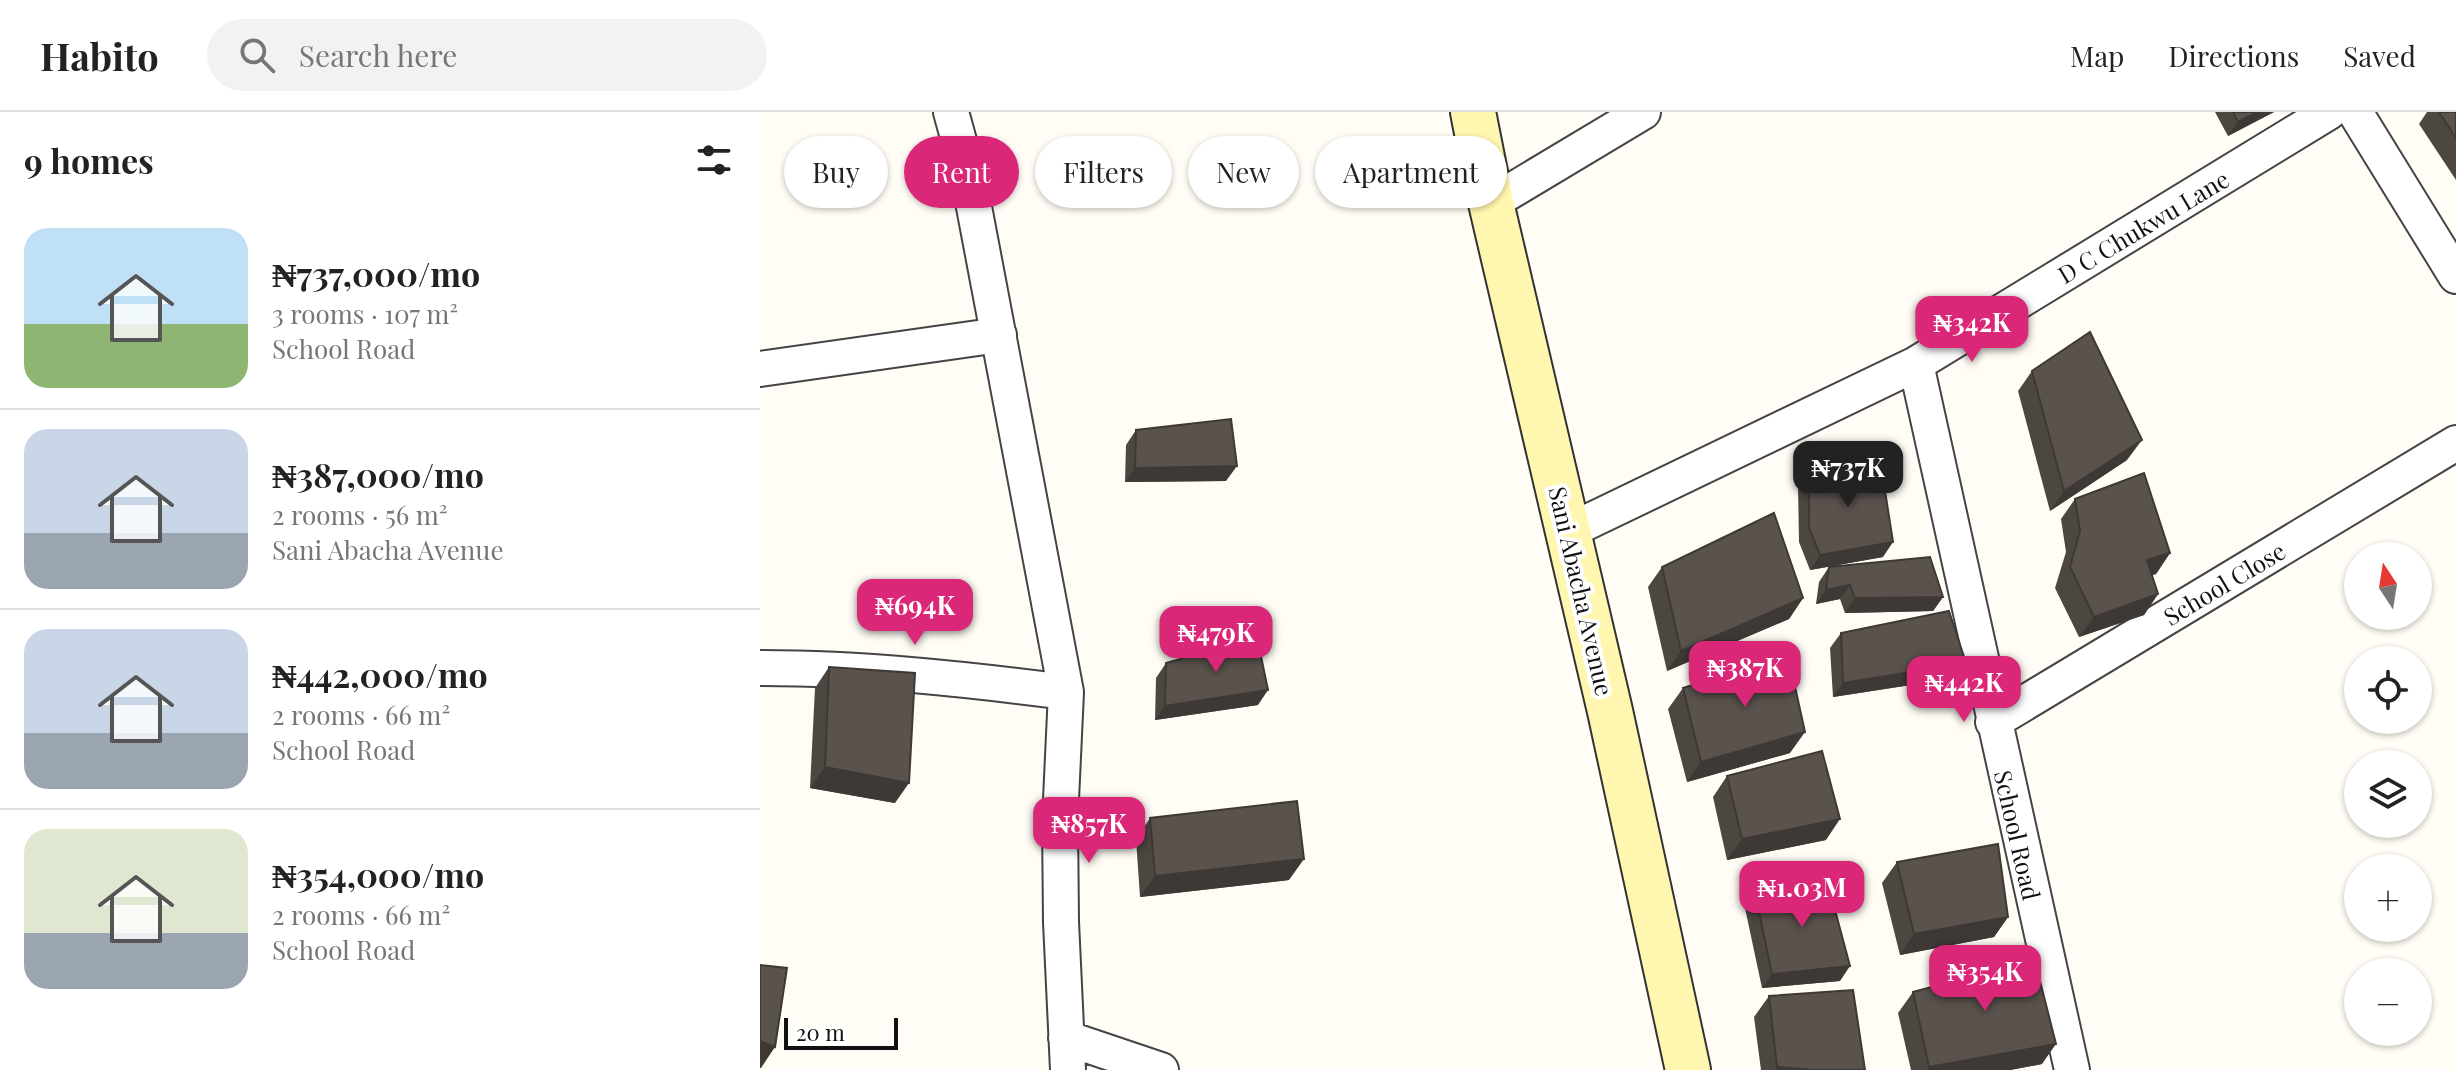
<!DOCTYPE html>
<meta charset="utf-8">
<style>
:root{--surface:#fff;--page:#f2f2f2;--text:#222;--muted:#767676;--line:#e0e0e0;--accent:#db2777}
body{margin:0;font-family:"Playfair Display",serif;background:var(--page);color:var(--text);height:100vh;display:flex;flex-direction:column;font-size:30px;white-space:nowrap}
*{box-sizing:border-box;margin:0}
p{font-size:26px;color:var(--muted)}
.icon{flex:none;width:44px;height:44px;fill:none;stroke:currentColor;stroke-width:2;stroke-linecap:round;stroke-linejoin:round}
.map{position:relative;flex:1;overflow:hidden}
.drawer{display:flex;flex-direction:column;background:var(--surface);width:760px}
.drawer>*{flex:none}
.guide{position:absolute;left:24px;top:24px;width:760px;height:72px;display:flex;gap:16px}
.needle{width:52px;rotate:348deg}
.fabs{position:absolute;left:1584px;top:430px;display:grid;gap:16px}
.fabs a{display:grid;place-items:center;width:88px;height:88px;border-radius:50%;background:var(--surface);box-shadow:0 2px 6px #0004;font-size:40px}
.scale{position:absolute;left:24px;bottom:20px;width:114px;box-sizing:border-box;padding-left:8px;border:4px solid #111;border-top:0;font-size:22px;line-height:28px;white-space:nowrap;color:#111;-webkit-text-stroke:6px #fff;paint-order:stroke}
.price{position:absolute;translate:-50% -68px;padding:0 18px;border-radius:16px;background:var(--accent);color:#fff;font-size:26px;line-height:52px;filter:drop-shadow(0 2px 4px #0008)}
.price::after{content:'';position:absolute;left:50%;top:48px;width:24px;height:18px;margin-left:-12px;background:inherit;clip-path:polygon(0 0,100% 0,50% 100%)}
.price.selected{background:#222;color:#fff}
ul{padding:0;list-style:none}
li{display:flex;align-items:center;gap:24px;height:200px;padding:0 24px}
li+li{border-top:2px solid var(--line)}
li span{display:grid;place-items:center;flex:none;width:224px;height:160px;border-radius:24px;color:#555}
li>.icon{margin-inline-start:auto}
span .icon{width:96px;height:96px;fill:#fffc;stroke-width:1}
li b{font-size:34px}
h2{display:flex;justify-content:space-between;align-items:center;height:96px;padding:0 24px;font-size:34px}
.chip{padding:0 28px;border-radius:36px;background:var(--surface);box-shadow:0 2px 6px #0004;font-size:28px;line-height:72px}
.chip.selected{background:var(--accent);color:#fff}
header{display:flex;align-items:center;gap:48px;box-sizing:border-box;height:112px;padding:0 40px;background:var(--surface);border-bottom:2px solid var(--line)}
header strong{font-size:38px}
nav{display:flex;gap:44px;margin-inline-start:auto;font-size:28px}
.search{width:560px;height:72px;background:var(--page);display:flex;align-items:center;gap:20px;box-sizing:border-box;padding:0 28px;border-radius:44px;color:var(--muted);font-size:30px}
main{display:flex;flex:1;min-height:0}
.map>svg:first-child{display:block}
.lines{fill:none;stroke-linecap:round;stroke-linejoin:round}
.street-casing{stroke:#444;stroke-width:38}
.secondary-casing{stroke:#333;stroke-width:48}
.street{stroke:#fff;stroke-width:34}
.secondary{stroke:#fff6b0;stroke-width:44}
.wall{fill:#4d4742}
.shaded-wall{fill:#3f3936}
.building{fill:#5a524d;stroke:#3f3936;stroke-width:2}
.labels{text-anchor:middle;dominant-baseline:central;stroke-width:8;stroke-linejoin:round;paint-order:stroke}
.street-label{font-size:24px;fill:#111;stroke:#fff}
</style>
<header>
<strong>Habito</strong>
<div class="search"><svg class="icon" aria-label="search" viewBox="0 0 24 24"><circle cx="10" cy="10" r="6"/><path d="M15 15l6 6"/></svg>Search here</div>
<nav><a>Map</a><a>Directions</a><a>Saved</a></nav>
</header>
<main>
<section class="drawer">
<h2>9 homes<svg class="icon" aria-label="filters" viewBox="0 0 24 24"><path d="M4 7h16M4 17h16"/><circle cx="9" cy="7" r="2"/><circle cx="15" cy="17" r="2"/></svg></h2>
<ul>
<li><span style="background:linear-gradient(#bfe0f5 60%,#8fb573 0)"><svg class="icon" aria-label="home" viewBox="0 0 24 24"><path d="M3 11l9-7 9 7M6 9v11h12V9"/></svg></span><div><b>₦737,000/mo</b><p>3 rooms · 107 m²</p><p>School Road</p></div></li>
<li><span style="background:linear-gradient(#c9d6e8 65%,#9aa5b1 0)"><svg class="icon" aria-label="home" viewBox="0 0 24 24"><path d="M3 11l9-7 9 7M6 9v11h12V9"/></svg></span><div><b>₦387,000/mo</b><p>2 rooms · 56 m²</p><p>Sani Abacha Avenue</p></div></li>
<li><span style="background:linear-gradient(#c9d6e8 65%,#9aa5b1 0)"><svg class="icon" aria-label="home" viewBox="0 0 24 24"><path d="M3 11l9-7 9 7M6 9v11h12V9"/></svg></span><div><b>₦442,000/mo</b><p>2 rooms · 66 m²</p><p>School Road</p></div></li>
<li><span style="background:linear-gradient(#dfe7d0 65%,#9aa5b1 0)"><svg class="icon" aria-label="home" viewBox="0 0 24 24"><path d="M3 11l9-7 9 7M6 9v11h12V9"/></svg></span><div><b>₦354,000/mo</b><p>2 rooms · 66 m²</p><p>School Road</p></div></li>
</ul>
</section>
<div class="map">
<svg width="1696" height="958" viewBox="0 0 1696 958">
<rect width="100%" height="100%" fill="#fffdf5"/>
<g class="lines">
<defs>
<path id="street" d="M 191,0 L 207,58 L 306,580 L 300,709 L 301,810 L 308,958
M 1595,0 L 1696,164
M 731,91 L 883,0
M 1156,252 L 1312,958
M 0,257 L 239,223
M 809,419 L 1156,252 L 1569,0
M 0,556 C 102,556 205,567 306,580
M 1233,610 L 1696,331
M 306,926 L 401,958"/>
<path id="secondary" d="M 713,0 L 731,91 L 850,599 L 928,958"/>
</defs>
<!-- street casing -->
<use href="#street" class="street-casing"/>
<!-- secondary casing -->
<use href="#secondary" class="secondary-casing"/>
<!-- street -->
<use href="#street" class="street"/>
<!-- secondary -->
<use href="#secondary" class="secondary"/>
</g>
<!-- wall -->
<path class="wall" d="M 1455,0 L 1514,0 L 1468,24 Z
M 1667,0 L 1696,0 L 1696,68 L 1659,12 Z
M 1272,259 L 1367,348 L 1290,399 L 1258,279 Z
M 376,318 L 466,369 L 365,370 L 366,333 Z
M 1049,359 L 1123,445 L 1050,458 L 1039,430 L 1038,373 Z
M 1315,387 L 1410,441 L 1396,462 L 1392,463 L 1398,482 L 1384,503 L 1319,525 L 1295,476 L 1306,440 L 1301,407 Z
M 902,455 L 1043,486 L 1029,507 L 907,559 L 888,475 Z
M 1069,455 L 1183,485 L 1173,499 L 1085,501 L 1080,487 L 1056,492 L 1059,470 Z
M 1081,521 L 1206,551 L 1196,566 L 1073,585 L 1070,536 Z
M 406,551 L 498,593 L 395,608 L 396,566 Z
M 69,555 L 135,691 L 50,676 L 55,576 Z
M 923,576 L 1030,641 L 927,670 L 908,597 Z
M 967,664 L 1066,728 L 967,748 L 953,685 Z
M 390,706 L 529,768 L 380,785 L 376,727 Z
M 1137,750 L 1248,805 L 1234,825 L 1140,843 L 1122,771 Z
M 995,781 L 1080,869 L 1002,876 L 985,796 Z
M 1153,880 L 1282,952 L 1250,958 L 1151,958 L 1138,901 Z
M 1009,884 L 1105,958 L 1001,958 L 994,905 Z"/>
<!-- shaded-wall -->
<path class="shaded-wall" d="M 1497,0 L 1514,0 L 1468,24 L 1478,10 Z
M 1382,328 L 1367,348 L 1290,399 L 1304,379 Z
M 477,354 L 466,369 L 365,370 L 375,356 Z
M 1133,430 L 1123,445 L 1050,458 L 1060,443 Z
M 1410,441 L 1396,462 L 1372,468 L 1387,448 Z
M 1090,473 L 1080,487 L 1056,492 L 1066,478 Z
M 1398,482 L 1384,503 L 1319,525 L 1334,505 Z
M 1183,485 L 1173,499 L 1085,501 L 1095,486 Z
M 1043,486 L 1029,507 L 907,559 L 921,539 Z
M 1206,551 L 1196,566 L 1073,585 L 1083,571 Z
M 508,578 L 498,593 L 395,608 L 405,594 Z
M 1045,620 L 1030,641 L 927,670 L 941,650 Z
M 65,655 L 149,671 L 135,691 L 50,676 Z
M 1080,707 L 1066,728 L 967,748 L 982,727 Z
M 544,747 L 529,768 L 380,785 L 395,764 Z
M 1248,805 L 1234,825 L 1140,843 L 1154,822 Z
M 1090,854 L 1080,869 L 1002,876 L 1012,862 Z
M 0,929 L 15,935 L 1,956 L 0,956 Z
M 1296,932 L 1282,952 L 1250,958 L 1167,958 L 1169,955 Z
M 1017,955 L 1055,958 L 1015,958 Z"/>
<!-- building -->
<path class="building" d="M 1473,0 L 1497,0 L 1478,10 Z
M 1679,0 L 1696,0 L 1696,26 Z
M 1330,220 L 1382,328 L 1304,379 L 1272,259 Z
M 471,307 L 477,354 L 375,356 L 376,318 Z
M 1121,353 L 1133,430 L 1060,443 L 1049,416 L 1049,359 Z
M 1384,361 L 1410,441 L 1387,448 L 1398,482 L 1334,505 L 1310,455 L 1320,419 L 1315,387 Z
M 1014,401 L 1043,486 L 921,539 L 902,455 Z
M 1170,445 L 1183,485 L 1095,486 L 1090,473 L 1066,478 L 1069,455 Z
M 1189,499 L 1206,551 L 1083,571 L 1081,521 Z
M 497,525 L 508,578 L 405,594 L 406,551 Z
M 1028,543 L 1045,620 L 941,650 L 923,576 Z
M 69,555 L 155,561 L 149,671 L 65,655 Z
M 1062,639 L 1080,707 L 982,727 L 967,664 Z
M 537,689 L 544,747 L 395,764 L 390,706 Z
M 1238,732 L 1248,805 L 1154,822 L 1137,750 Z
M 1067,768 L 1090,854 L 1012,862 L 995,781 Z
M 1252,835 L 1277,857 L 1296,932 L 1169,955 L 1153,880 L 1220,862 Z
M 0,853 L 27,856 L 15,935 L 0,929 Z
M 1093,878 L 1105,958 L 1055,958 L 1017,955 L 1009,884 Z"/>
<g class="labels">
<!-- street labels -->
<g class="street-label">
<text transform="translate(1383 114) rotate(-31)">D C Chukwu Lane</text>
<text transform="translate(1464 471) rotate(-31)">School Close</text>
<text transform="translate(822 479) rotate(77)">Sani Abacha Avenue</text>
<text transform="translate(1258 723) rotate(77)">School Road</text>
</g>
</g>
</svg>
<div class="fabs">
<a><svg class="needle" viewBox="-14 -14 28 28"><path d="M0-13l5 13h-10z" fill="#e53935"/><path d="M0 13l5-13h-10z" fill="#767676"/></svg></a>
<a><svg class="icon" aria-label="locate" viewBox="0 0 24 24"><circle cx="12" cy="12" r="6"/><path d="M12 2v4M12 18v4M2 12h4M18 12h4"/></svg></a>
<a><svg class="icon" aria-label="layers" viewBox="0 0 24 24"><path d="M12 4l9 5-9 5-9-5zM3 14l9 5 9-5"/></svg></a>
<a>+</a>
<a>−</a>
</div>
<div class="scale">20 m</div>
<b class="price" style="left:1212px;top:252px">₦342K</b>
<b class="price selected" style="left:1088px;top:397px">₦737K</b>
<b class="price" style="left:155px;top:535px">₦694K</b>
<b class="price" style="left:456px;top:562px">₦479K</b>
<b class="price" style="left:985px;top:597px">₦387K</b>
<b class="price" style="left:1204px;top:612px">₦442K</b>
<b class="price" style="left:329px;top:753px">₦857K</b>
<b class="price" style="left:1042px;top:817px">₦1.03M</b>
<b class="price" style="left:1225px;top:901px">₦354K</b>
<div class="guide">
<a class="chip">Buy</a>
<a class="chip selected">Rent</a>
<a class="chip">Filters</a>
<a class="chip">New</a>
<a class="chip">Apartment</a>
</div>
</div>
</main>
